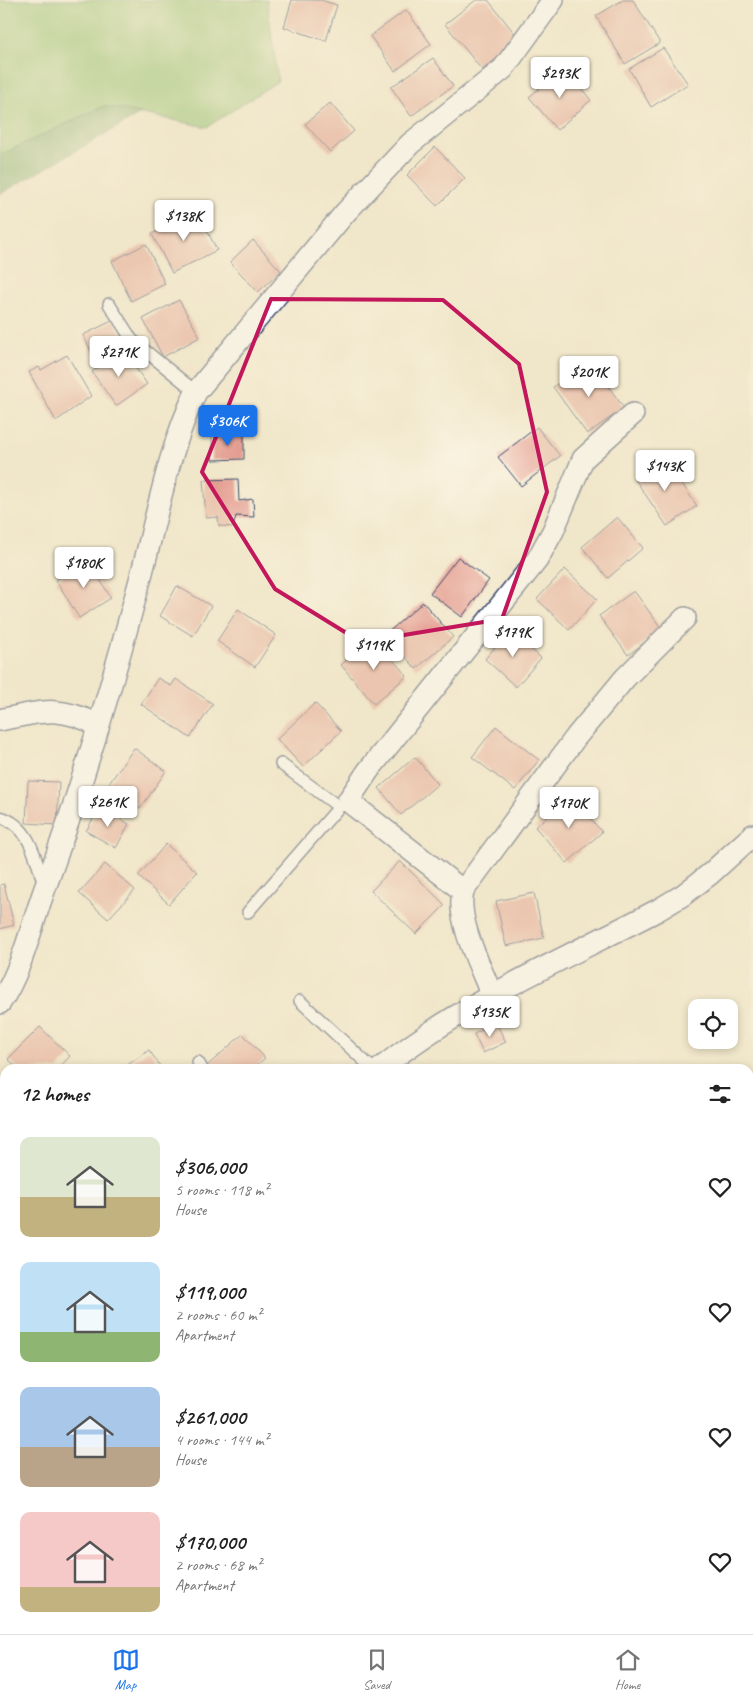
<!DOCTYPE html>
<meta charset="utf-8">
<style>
:root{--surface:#fff;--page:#f2f2f2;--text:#222;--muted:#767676;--line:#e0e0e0;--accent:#1a73e8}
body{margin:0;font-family:Caveat,sans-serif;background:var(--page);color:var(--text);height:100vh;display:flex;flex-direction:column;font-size:19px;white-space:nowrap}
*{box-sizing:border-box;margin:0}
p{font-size:16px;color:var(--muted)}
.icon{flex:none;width:28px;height:28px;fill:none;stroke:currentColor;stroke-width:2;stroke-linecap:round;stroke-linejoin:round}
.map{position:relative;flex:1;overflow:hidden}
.side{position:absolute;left:0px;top:1064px;width:754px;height:571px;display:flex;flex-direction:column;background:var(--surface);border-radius:15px 15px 0 0;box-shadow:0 2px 8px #0003}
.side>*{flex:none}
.tools{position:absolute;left:688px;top:999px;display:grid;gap:10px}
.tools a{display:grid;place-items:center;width:50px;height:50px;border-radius:10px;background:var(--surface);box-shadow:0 2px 8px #0003;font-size:25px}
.price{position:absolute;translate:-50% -42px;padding:0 11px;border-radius:5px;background:#fff;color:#222;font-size:16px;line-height:32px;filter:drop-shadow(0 1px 2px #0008)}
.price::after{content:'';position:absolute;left:50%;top:30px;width:15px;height:11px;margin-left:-8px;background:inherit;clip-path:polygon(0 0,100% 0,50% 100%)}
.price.selected{background:var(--accent);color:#fff}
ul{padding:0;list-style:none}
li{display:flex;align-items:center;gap:15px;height:125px;padding:0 20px}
li span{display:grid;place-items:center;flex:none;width:140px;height:100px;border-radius:10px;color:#555}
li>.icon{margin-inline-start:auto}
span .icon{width:60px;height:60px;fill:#fffc;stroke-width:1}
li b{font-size:21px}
h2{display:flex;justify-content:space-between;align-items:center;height:60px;padding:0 20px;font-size:21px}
.tab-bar{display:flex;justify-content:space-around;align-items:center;height:70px;border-top:1px solid var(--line);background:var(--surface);font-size:14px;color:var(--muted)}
.tab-bar a{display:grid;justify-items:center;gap:2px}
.tab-bar .selected{color:var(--accent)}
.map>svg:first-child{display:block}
.green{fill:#96c574;stroke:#587a69}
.forest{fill:#78aa66;stroke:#4a6c62}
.building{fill:#e49e91}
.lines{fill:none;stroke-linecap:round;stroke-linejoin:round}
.service-casing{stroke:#3b4a6e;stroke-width:14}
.minor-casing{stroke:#3b4a6e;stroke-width:24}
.service{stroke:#fff;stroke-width:11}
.minor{stroke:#fff;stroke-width:21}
.marked{fill:none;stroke:#c2185b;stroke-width:4;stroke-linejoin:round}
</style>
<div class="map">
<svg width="753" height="1634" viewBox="0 0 753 1634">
<rect width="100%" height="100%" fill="#fcf5e5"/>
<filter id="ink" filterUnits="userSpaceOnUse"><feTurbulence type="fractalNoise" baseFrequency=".02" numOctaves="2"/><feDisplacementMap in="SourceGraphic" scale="10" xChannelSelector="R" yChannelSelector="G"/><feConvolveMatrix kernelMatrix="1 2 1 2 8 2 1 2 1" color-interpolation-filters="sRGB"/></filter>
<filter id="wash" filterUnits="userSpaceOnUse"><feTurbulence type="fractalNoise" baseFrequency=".0096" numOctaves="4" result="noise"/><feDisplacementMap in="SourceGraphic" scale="20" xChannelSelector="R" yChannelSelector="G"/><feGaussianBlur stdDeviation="1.12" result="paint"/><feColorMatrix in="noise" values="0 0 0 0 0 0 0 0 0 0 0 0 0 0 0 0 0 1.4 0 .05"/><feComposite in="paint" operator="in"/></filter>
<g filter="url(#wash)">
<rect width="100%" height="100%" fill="#f0e6c9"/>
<!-- green -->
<path class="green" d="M 0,0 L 267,0 L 278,81 L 207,127 L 104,106 L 0,155 Z"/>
<!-- forest -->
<path class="forest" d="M 104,106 L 142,113 L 0,194 L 0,155 Z"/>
<g id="blocks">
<!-- building -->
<path class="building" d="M 292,0 L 321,0 L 337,5 L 326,41 L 284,27 Z
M 476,0 L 488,0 L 520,40 L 482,70 L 445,24 Z
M 623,0 L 633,0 L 660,43 L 625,64 L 596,16 Z
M 406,10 L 431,44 L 395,71 L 370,36 Z
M 663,48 L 688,84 L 651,107 L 629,69 Z
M 433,58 L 453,86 L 411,116 L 391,87 Z
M 564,68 L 591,100 L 557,130 L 529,97 Z
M 330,103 L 354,131 L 330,152 L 305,124 Z
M 435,147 L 465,178 L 437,206 L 407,175 Z
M 197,211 L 217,250 L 172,273 L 152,234 Z
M 253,240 L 281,271 L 258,292 L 230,262 Z
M 146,244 L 165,284 L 131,301 L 112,261 Z
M 179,300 L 200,337 L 163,357 L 143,319 Z
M 114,320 L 123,339 L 92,353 L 83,335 Z
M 123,350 L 147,384 L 116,406 L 92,372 Z
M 67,355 L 91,396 L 56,421 L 29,372 L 39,367 L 41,370 Z
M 590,361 L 624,408 L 587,434 L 553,387 Z
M 537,427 L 560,456 L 521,486 L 498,457 Z
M 244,434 L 244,459 L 212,460 L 212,435 Z
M 664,457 L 697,506 L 667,526 L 634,478 Z
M 238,479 L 239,501 L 253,499 L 254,517 L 236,516 L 233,527 L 219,526 L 218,517 L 206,518 L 203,480 Z
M 617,517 L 643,548 L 608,578 L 582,547 Z
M 458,557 L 489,580 L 462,617 L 430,593 Z
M 89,561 L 111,598 L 79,618 L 56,580 Z
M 565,569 L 597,599 L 569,630 L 537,599 Z
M 177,586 L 211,606 L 193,636 L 160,616 Z
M 634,591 L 662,629 L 628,655 L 599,616 Z
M 423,602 L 453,637 L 416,669 L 386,634 Z
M 238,609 L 276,635 L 255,667 L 217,641 Z
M 510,630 L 541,658 L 516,687 L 485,659 Z
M 373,637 L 407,676 L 374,704 L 341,665 Z
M 158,678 L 171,686 L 176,679 L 213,704 L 190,738 L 141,704 Z
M 315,703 L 341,731 L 303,767 L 277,739 Z
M 496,726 L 539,760 L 515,790 L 472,757 Z
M 134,748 L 166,771 L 140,809 L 108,785 Z
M 415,757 L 438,784 L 401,815 L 379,788 Z
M 28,781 L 59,782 L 57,825 L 26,823 Z
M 571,796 L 602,832 L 567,863 L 535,827 Z
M 100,807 L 129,824 L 116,848 L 86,831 Z
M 166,844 L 197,872 L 169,904 L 138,876 Z
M 400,861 L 445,905 L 416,934 L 371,891 Z
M 105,864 L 135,890 L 108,919 L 79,893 Z
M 4,884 L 14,925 L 0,929 L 0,885 Z
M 534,893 L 544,938 L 506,946 L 496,901 Z
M 496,1023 L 506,1042 L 483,1053 L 474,1034 Z
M 40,1027 L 70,1056 L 58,1069 L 19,1069 L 8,1059 Z
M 243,1034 L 265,1058 L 253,1069 L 209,1069 L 207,1066 Z
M 149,1050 L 162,1069 L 122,1069 Z
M 0,1128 L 5,1135 L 5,1170 L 0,1173 Z
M 5,1218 L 5,1245 L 0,1248 L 0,1222 Z
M 5,1283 L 5,1323 L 0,1314 L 0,1286 Z
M 0,1409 L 5,1417 L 5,1480 L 0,1483 Z
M 46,1630 L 105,1630 L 108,1634 L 49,1634 Z
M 457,1630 L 490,1630 L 489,1634 L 456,1634 Z"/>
</g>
</g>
<g filter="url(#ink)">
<use href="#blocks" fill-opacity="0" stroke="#3b4a6e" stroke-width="1"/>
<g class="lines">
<defs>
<path id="service" d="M 109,304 L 132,340 L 196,392
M 281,764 L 339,807 L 346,803
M 0,817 C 30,825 36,859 44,885
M 248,912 L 339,807
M 300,1001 L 373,1069
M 198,1062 L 202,1069"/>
<path id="minor" d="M 0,720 C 42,711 59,705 98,725
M 463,891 L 576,737 L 625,678 L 685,618
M 492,996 C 481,967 456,921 463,891 L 348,801 L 368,771 L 537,560 L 553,531 L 583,459 L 633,414
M 0,1003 C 22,970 31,927 44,891 C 80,792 110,692 137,591 C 156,524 166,455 196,392 L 345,213 L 410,144 L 503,69 L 553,0
M 380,1069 C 463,1002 564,959 658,910 L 683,895 L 710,874 L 753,835
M 749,1202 L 753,1201
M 0,1368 L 5,1366
M 0,1500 L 5,1496
M 523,1630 L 525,1634
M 0,1633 L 1,1634"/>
</defs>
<!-- service casing -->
<use href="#service" class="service-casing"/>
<!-- minor casing -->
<use href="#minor" class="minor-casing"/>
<!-- service -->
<use href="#service" class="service"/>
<!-- minor -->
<use href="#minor" class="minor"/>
</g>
</g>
<!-- marked area -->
<path d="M0 0H753V1634H0ZM 271,299 L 443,300 L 519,364 L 547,492 L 502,619 L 361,642 L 275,589 L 202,472 Z" fill="#f0e6c9" fill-opacity=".55" fill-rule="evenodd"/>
<path class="marked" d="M 271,299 L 443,300 L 519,364 L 547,492 L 502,619 L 361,642 L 275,589 L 202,472 Z"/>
</svg>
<div class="tools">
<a><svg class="icon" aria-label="locate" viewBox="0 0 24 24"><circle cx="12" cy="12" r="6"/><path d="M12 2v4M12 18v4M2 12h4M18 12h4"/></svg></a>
</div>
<b class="price" style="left:560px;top:99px">$293K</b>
<b class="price" style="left:184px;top:242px">$138K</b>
<b class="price" style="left:119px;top:378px">$271K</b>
<b class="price" style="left:589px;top:398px">$201K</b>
<b class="price selected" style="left:228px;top:447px">$306K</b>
<b class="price" style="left:665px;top:492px">$143K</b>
<b class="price" style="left:84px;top:589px">$180K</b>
<b class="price" style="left:513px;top:658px">$179K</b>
<b class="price" style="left:374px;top:671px">$119K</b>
<b class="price" style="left:108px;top:828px">$261K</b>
<b class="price" style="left:569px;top:829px">$170K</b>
<b class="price" style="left:490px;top:1038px">$135K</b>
<section class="side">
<h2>12 homes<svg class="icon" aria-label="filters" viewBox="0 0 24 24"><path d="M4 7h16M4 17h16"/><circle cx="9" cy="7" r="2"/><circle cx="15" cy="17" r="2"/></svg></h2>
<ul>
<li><span style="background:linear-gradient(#dfe7d0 60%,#c2b280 0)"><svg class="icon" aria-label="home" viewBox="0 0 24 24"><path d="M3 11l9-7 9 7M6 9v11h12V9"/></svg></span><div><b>$306,000</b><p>5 rooms · 118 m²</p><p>House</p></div><svg class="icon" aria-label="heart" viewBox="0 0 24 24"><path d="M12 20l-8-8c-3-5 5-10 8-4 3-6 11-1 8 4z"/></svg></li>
<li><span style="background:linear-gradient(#bfe0f5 70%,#8fb573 0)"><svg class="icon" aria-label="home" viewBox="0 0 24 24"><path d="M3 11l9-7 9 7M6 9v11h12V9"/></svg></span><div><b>$119,000</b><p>2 rooms · 60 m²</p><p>Apartment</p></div><svg class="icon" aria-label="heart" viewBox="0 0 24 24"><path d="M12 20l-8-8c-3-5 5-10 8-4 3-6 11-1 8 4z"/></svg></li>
<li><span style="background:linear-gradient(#a9c7e8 60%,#b9a48a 0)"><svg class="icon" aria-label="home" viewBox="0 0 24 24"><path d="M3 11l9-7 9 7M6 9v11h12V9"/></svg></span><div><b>$261,000</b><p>4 rooms · 144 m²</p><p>House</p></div><svg class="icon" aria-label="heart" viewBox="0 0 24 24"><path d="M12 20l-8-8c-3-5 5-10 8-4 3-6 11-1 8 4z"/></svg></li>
<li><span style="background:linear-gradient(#f6c9c9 75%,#c2b280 0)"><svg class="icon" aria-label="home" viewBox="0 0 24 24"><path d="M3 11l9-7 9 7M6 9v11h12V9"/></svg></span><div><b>$170,000</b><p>2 rooms · 68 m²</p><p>Apartment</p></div><svg class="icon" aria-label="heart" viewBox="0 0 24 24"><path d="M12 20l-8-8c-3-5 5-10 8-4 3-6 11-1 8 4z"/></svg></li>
</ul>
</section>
</div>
<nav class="tab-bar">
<a class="selected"><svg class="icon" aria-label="map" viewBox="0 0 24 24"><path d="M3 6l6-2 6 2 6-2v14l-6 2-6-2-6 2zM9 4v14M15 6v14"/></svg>Map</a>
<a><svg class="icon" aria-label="saved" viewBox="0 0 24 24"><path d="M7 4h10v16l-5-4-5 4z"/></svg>Saved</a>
<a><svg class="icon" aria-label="home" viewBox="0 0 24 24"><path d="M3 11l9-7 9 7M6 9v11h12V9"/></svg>Home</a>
</nav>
